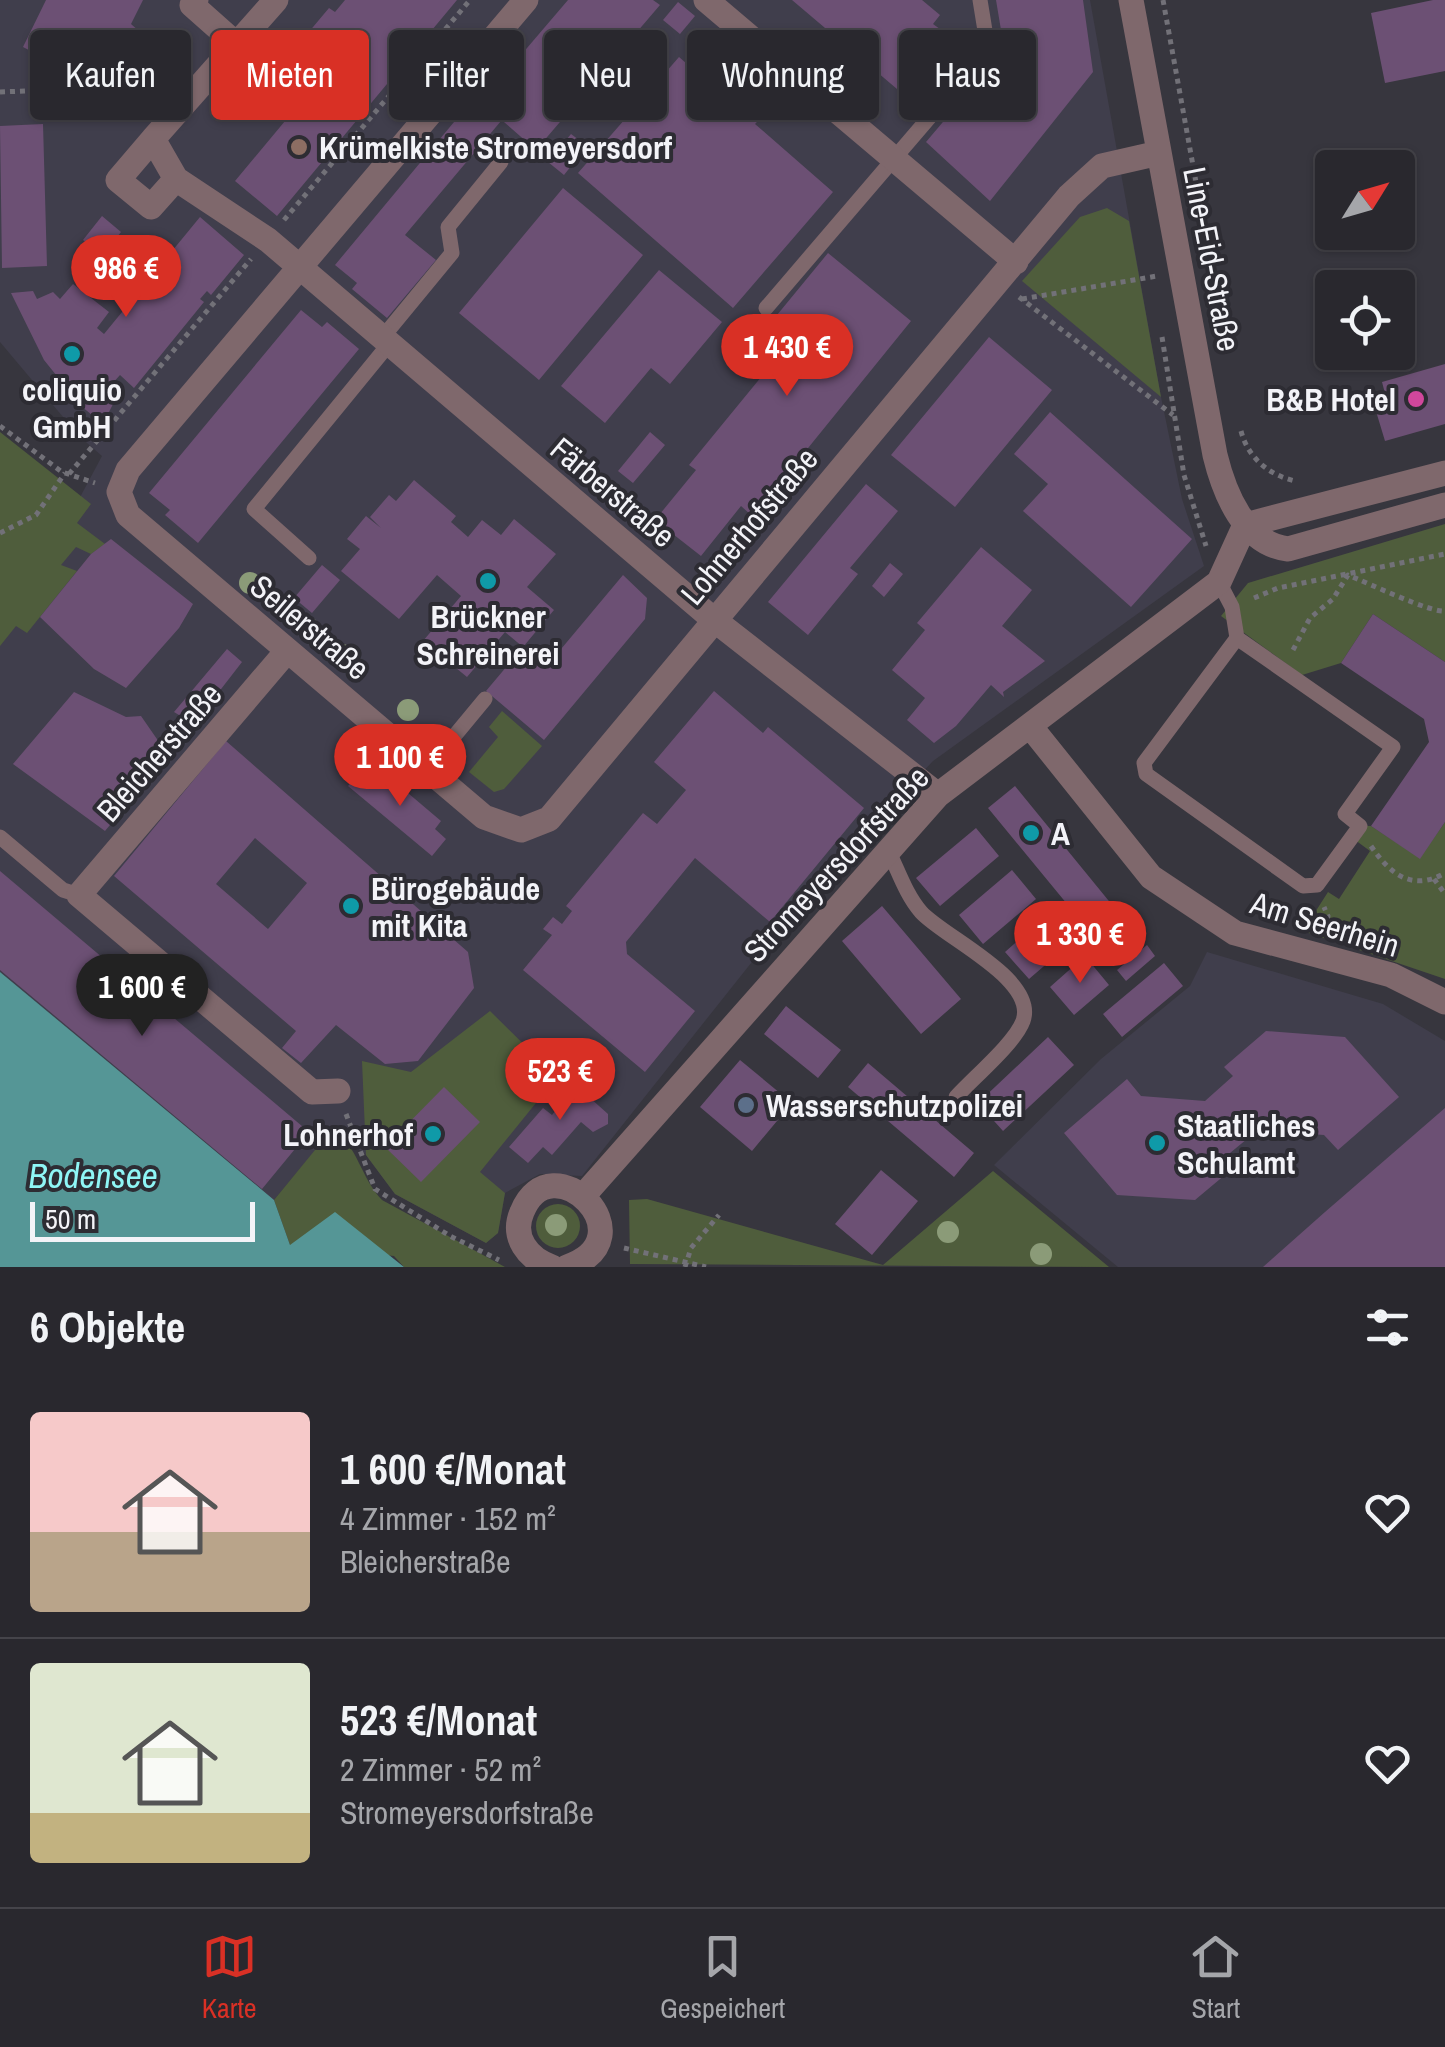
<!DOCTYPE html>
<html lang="de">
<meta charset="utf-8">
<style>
:root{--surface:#29282e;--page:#35343a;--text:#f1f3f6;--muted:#a5a6aa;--line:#45444a;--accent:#d93025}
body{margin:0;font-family:"Archivo Narrow",sans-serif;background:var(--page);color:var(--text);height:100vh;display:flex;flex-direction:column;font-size:38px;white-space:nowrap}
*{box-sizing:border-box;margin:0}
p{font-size:32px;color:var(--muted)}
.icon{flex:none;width:55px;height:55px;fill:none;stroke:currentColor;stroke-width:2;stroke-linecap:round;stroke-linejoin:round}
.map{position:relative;height:1267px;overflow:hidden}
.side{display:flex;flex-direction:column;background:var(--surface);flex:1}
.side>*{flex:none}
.top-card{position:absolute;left:30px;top:30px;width:1385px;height:90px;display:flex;gap:20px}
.needle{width:65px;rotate:53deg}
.tools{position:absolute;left:1315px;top:150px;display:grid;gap:20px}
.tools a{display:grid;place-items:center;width:100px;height:100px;border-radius:10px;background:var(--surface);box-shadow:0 2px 8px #0004,0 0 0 2px var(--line);font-size:50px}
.scale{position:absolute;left:30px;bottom:25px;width:225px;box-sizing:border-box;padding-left:10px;border:5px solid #f3f3f8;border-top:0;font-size:28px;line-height:35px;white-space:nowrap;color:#f3f3f8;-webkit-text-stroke:8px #2d2c33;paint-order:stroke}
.price{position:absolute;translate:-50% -85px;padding:0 22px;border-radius:35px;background:var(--accent);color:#fff;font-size:32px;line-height:65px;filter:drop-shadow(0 2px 5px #0008)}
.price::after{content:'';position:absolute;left:50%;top:60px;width:30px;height:22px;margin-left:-15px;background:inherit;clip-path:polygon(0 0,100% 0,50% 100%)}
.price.on{background:#222;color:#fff}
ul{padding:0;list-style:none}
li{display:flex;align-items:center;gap:30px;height:250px;padding:0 30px}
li+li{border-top:2px solid var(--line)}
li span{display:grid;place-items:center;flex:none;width:280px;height:200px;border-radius:10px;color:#555}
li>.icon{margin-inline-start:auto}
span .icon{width:120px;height:120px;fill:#fffc;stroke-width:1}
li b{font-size:42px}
h2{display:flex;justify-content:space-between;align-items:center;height:120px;padding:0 30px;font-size:42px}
.tag{padding:0 35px;border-radius:10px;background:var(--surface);box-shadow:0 2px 8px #0004,0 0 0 2px var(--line);font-size:35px;line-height:90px}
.tag.on{background:var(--accent);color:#fff}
.dock{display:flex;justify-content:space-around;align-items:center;height:140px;border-top:2px solid var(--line);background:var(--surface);font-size:28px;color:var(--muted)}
.dock a{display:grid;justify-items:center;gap:5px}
.dock .on{color:var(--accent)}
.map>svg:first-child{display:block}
.built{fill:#403e4c}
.green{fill:#4f5d3c}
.water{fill:#559696}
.building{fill:#6c5074;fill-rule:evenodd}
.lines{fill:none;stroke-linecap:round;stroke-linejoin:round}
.path{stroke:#727178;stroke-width:5;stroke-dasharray:5 5;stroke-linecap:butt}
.service{stroke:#7f686c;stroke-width:15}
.minor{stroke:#7f686c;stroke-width:25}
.tree{fill:#8b9b78}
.education-dot{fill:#8d6e63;stroke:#2d2c33;stroke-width:4}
.culture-dot{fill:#0f9aa8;stroke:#2d2c33;stroke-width:4}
.hotel-dot{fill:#d1479c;stroke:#2d2c33;stroke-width:4}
.service-dot{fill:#5c6f8a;stroke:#2d2c33;stroke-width:4}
.labels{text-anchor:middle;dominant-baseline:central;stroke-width:8;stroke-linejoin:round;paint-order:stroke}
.poi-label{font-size:32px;font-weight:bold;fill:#f3f3f8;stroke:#2d2c33;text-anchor:start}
.street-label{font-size:32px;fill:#f3f3f8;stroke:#2d2c33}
.water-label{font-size:35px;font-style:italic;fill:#8ff6f6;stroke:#2d2c33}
</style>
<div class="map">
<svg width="1445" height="1267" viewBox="0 0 1445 1267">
<rect width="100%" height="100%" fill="#37363e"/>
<!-- built -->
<path class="built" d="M 0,0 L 1090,0 L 1161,397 L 1182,499 L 1204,566 L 933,761 L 801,900 L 582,1176 L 540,1174 L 505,1193 L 498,1233 L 486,1243 L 395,1194 L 366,1155 L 334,1128 L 274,1200 L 265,1197 L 0,972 L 0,636 L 19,612 L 102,456 L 79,436 L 0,342 Z
M 1207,952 L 1383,1004 L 1445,1041 L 1445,1267 L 1118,1267 L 994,1165 L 1101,1059 L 1190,986 Z"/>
<!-- green -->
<path class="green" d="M 1107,208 L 1129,221 L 1161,397 L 1022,281 L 1080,217 Z
M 0,432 L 91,504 L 77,523 L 105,544 L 91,554 L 76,547 L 61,565 L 77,571 L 27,633 L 16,626 L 0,646 Z
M 1445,524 L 1445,662 L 1373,614 L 1341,663 L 1302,675 L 1221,616 L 1248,583 Z
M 502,711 L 542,746 L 504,789 L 494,792 L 469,772 L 498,737 L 489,727 Z
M 1445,822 L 1445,979 L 1303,931 L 1328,892 L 1339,899 L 1370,851 L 1351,837 L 1360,826 L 1371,826 L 1420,858 Z
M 490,1011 L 557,1077 L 480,1172 L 505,1193 L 498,1233 L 486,1243 L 395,1194 L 366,1155 L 362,1061 L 411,1072 Z
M 333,1128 C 358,1147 361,1178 382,1200 L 505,1267 L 404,1267 L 394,1256 L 290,1245 L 274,1200 Z
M 993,1171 L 1109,1267 L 630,1264 L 629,1200 L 647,1199 L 883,1265 Z
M536 1226a22 22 0 1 1 44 0a22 22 0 1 1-44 0Z"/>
<!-- water -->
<path class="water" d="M 0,972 L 274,1200 L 290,1245 L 335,1212 L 404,1267 L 0,1267 Z"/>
<!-- building -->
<path class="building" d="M 46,0 L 143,0 L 131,24 L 167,56 L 136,93 L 99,60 L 81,51 L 71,72 L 23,47 Z
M 345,0 L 457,0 L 277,216 L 235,181 L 300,103 L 289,95 L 312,69 L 292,52 L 329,8 L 335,12 Z
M 568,0 L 653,0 L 660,5 L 536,150 L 481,102 Z
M 792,0 L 922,0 L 940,15 L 933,24 L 944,32 L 897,89 Z
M 996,0 L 1083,0 L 1093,72 L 990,201 L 926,142 L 992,64 L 1003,72 L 1019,51 L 1015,28 L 1001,30 Z
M 1433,0 L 1445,0 L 1445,71 L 1385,83 L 1371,13 Z
M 678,2 L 695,16 L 680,34 L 663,20 Z
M 679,57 L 729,100 L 743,85 L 770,108 L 755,124 L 833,192 L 733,308 L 578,173 Z
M 474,98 L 501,121 L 405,235 L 436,260 L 387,318 L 352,289 L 357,283 L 335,265 Z
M 43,124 L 47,266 L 2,268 L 0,126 Z
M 571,134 L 587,146 L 564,175 L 548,162 Z
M 563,188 L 643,255 L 539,380 L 459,313 Z
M 102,216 L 121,232 L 102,256 L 83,240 Z
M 200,217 L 244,255 L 211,295 L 207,291 L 200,299 L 204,302 L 134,388 L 120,375 L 103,394 L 114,402 L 103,424 L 81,406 L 44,360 L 11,293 L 33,291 L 37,299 L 53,292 L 60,299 L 73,284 L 109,312 L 97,328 L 104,334 Z
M 828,253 L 911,321 L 787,474 L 750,514 L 741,506 L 701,556 L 655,520 L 696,470 L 689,465 L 775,360 L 754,343 Z
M 659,270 L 722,322 L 670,384 L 651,368 L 605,423 L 561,386 Z
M 301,310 L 322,327 L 327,322 L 359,349 L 198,543 L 165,515 L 170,510 L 149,493 Z
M 989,337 L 1052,390 L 955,507 L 891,455 Z
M 1445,364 L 1445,424 L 1385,441 L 1375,408 L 1388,405 L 1382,382 Z
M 1050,412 L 1192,539 L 1131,607 L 1023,511 L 1048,484 L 1014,454 Z
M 650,432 L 665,445 L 633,483 L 618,471 Z
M 414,480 L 456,516 L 451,522 L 468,537 L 482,520 L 501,535 L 514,519 L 556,554 L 527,587 L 554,610 L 523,647 L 546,667 L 623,575 L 647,598 L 645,619 L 544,740 L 486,691 L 523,647 L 505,632 L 467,677 L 423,641 L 461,596 L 437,575 L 399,619 L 341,571 L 360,549 L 347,539 L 366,516 L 381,528 L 370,517 L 389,495 L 396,501 Z
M 866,484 L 898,511 L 850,568 L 858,574 L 808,635 L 768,602 Z
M 111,539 L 193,604 L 179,628 L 126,688 L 94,669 L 40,617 L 91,554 Z
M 981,547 L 1032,590 L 1002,626 L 1045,661 L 1003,692 L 1004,697 L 991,685 L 956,726 L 934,743 L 907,720 L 925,698 L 892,670 L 925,630 L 917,623 Z
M 890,563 L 903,574 L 884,597 L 872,586 Z
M 322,565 L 340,580 L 312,613 L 294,598 Z
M 1373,614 L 1445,662 L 1445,822 L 1420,859 L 1371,826 L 1429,742 L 1424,719 L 1341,663 Z
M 227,649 L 242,662 L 194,724 L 174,712 Z
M 714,691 L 763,733 L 768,727 L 864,808 L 770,922 L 695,858 L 626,942 L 627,954 L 695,1011 L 645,1072 L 523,970 L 552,935 L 543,929 L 553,917 L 562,924 L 572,911 L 566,906 L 643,813 L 657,824 L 686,790 L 654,762 Z
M 74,692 L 126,717 L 141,716 L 168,755 L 105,831 L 13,764 Z
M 226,741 L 468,952 L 474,988 L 418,1061 L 385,1064 L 336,1025 L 301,1063 L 282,1048 L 296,1031 L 114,876 ZM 255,838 L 307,883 L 268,929 L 216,884 Z
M 363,769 L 375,779 L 382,771 L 441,821 L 435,829 L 446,839 L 432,856 L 348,786 Z
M 1015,786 L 1135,933 L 1109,955 L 988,808 Z
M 976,828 L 999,856 L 940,906 L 916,878 Z
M 1012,870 L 1036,899 L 983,944 L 959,915 Z
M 0,871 L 309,1132 L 262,1189 L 0,970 Z
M 882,906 L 961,999 L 921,1034 L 842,941 Z
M 1048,914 L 1072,942 L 1029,979 L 1005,952 Z
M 1147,945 L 1155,956 L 1126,981 L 1117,970 Z
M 1085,956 L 1109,985 L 1074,1015 L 1050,987 Z
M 1164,963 L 1183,986 L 1122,1037 L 1103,1014 Z
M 786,1006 L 841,1050 L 818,1078 L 764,1034 Z
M 1266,1031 L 1345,1037 L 1399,1097 L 1338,1150 L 1324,1135 L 1258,1130 L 1230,1153 L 1238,1164 L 1195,1200 L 1117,1195 L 1064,1133 L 1127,1079 L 1141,1096 L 1205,1101 L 1233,1076 L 1224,1067 Z
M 1048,1037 L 1074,1065 L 1003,1131 L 978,1103 Z
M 740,1060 L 792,1103 L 752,1151 L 700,1107 Z
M 868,1063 L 974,1153 L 954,1177 L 848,1087 Z
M 571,1081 L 608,1114 L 608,1124 L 593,1132 L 581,1122 L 552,1155 L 543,1147 L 528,1163 L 509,1147 L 543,1108 L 552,1115 L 561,1104 L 555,1099 Z
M 444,1087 L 480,1122 L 421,1182 L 385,1147 Z
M 1445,1108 L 1445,1267 L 1263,1267 L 1325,1212 Z
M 881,1170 L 918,1201 L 872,1255 L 835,1224 Z"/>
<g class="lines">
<!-- path -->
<path class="path" d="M 1163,0 L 1215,287
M 0,92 L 49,90 L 108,97 L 133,120
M 284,220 L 470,0
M 1019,297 L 1173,415
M 1022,299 L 1157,276
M 1162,337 L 1184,475 L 1206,546
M 0,426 L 62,472 L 95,483
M 1241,431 C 1248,458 1269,475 1295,481
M 69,474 L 251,259
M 0,533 L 36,515 L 65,473
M 1254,598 L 1278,588 L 1445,554
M 1293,650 L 1310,618 L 1333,599 L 1348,575 C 1368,583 1431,613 1445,611
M 1371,846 C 1390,874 1412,892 1445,873
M 1434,879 L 1445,894
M 1324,929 L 1328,916 L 1324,907
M 346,1114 L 375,1189 L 450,1236 L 499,1260
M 624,1248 L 706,1267
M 685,1267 L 691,1248 L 719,1215"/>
<!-- service -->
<path class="service" d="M 766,308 L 988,49 L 980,0
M 382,338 L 452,253 L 448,227 L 501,162
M 309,558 L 254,509 L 389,344
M 1219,582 L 1232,607 L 1237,638 L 1393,747 L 1345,814 L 1360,826 L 1317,885 L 1303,886 L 1146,774 L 1144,763 L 1237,638
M 427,769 L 485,699
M 0,837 L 63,890 L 79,895
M 888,850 C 898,870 906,895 921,912 C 943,937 1038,979 1023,1021 C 1015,1043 973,1078 956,1097"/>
<!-- minor -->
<path class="minor" d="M 196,0 L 192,5 L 236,44
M 276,0 L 153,139 L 176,179 L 268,240 L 713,619 L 938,795
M 526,0 L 128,470 L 119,492 L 128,515 L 484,817 L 521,830 L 549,819 L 1069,196 L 1102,166 L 1159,153
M 706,0 L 1016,262
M 1131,0 L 1215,455 C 1224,492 1244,544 1288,549 L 1445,505
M 153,139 L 118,180 L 151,207 L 176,179
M 1245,525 L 1445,473
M 287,651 L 79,895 L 312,1092 L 338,1091
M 1030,726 L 1151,877 L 1235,933 L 1391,975 L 1445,1002
M 584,1195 L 938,795 L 1219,582 L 1245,525
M 552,1267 C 528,1259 511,1237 522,1212 C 551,1139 652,1238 567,1267"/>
</g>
<!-- trees -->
<g class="tree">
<circle cx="250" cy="583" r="11"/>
<circle cx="308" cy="628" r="11"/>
<circle cx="342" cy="655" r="11"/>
<circle cx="408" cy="710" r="11"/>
<circle cx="556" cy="1225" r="11"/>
<circle cx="948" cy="1232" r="11"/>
<circle cx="1041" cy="1254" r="11"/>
</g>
<!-- markers -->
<circle class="education-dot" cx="299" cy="147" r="10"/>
<g class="culture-dot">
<circle cx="72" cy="354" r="10"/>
<circle cx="488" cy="581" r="10"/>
<circle cx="1031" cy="833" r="10"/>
<circle cx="351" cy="906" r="10"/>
<circle cx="433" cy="1134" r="10"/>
<circle cx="1157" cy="1143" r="10"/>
</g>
<circle class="hotel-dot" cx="1416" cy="399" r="10"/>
<circle class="service-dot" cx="746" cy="1105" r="10"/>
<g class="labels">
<!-- poi labels -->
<g class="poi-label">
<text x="319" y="147">Krümelkiste Stromeyersdorf</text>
<text x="72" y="389" text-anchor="middle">coliquio<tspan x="72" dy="37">GmbH</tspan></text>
<text x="1396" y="399" text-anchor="end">B&amp;B Hotel</text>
<text x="488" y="616" text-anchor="middle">Brückner<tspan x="488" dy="37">Schreinerei</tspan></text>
<text x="1051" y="833">A</text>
<text x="371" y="888">Bürogebäude<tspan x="371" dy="37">mit Kita</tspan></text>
<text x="766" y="1105">Wasserschutzpolizei</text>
<text x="1177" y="1125">Staatliches<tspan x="1177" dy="37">Schulamt</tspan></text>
<text x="413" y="1134" text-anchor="end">Lohnerhof</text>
</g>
<!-- street labels -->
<g class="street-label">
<text transform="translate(1212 259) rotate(79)">Line-Eid-Straße</text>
<text transform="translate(613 492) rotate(40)">Färberstraße</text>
<text transform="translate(749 526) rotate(-50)">Lohnerhofstraße</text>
<text transform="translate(310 627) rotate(40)">Seilerstraße</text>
<text transform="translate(159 752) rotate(-49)">Bleicherstraße</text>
<text transform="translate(836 864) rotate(-47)">Stromeyersdorfstraße</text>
<text transform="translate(1325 924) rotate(17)">Am Seerhein</text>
</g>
<!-- water labels -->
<g class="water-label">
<text x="93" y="1175">Bodensee</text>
</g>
</g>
</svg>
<div class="tools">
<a><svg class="needle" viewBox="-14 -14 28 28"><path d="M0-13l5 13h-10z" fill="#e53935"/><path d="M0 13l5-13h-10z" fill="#a5a6aa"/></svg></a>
<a><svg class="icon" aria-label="locate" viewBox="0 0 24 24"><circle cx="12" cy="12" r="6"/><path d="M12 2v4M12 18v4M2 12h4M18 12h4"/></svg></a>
</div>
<div class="scale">50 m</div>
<b class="price" style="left:126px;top:320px">986 €</b>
<b class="price" style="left:787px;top:399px">1 430 €</b>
<b class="price" style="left:400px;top:809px">1 100 €</b>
<b class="price" style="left:1080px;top:986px">1 330 €</b>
<b class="price on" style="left:142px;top:1039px">1 600 €</b>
<b class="price" style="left:560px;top:1123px">523 €</b>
<div class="top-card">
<a class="tag">Kaufen</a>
<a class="tag on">Mieten</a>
<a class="tag">Filter</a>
<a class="tag">Neu</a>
<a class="tag">Wohnung</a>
<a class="tag">Haus</a>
</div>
</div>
<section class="side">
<h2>6 Objekte<svg class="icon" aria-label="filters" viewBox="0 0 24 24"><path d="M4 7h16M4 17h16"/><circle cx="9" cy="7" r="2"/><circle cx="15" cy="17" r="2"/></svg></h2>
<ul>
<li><span style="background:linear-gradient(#f6c9c9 60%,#b9a48a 0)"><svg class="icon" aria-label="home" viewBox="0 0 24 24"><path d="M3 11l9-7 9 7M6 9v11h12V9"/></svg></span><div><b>1 600 €/Monat</b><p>4 Zimmer · 152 m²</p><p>Bleicherstraße</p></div><svg class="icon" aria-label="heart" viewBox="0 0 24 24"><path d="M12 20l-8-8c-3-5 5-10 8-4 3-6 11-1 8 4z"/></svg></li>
<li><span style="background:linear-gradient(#dfe7d0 75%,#c2b280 0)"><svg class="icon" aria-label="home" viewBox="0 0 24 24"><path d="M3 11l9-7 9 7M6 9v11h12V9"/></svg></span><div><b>523 €/Monat</b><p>2 Zimmer · 52 m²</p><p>Stromeyersdorfstraße</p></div><svg class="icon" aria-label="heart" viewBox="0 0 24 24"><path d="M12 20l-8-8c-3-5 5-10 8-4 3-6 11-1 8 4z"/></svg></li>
</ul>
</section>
<nav class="dock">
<a class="on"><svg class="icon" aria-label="map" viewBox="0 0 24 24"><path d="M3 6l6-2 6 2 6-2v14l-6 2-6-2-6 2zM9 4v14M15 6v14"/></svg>Karte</a>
<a><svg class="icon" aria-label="saved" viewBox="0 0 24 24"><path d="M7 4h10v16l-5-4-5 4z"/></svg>Gespeichert</a>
<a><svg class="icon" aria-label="home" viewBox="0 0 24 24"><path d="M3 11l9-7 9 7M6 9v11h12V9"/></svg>Start</a>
</nav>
